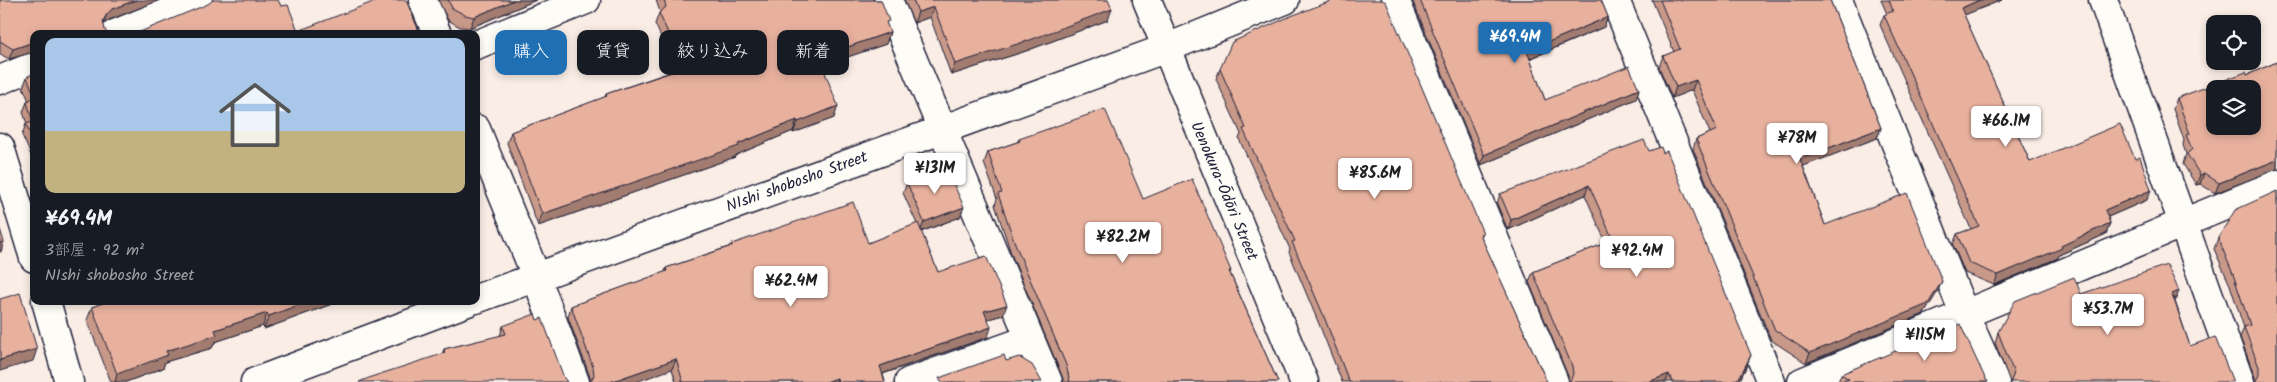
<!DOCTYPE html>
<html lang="ja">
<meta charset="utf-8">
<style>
:root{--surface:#171b24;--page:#242831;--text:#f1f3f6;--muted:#9ea1a6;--line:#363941;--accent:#1f6fb2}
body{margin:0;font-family:Kalam,"Klee One",sans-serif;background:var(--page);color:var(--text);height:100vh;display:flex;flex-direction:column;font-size:19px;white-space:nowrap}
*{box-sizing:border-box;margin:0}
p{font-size:16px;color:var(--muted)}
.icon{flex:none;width:28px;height:28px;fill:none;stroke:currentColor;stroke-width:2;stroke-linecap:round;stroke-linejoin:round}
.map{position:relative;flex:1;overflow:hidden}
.sheet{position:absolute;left:30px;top:30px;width:450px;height:275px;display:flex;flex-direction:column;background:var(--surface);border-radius:10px;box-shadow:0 2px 8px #0003}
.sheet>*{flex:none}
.banner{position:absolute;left:495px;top:30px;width:475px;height:45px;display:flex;gap:10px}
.buttons{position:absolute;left:2206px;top:15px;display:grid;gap:10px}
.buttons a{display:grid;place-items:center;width:55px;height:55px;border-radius:10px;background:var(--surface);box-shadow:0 2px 8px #0003;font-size:25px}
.price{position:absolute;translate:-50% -42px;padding:0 11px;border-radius:5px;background:#fff;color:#222;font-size:16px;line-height:32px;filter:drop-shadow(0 1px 2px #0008)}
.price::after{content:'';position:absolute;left:50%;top:30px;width:15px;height:11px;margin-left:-8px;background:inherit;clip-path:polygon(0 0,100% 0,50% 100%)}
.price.selected{background:var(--accent);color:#fff}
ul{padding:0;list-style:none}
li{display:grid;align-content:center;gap:10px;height:265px;padding:0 15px}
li+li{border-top:1px solid var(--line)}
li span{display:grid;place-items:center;height:155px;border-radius:10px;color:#555}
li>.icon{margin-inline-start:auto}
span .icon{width:90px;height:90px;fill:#fffc;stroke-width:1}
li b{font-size:21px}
.pill{padding:0 18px;border-radius:10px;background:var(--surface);box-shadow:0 2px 8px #0003;font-size:18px;line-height:45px}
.pill.selected{background:var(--accent);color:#fff}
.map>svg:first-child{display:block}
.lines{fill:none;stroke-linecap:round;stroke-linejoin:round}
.street-casing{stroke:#22223b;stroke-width:31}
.secondary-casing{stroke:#22223b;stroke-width:31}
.street{stroke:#fdfcf7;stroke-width:28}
.secondary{stroke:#fdfcf7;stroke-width:28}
.wall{fill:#c89888;stroke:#22223b}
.shaded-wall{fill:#a27c6f;stroke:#22223b}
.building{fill:#e8b19e;stroke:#22223b;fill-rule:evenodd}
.labels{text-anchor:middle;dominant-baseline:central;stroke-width:4;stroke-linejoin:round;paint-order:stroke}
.street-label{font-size:16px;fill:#22223b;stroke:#fdfcf7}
</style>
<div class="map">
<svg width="2277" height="382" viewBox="0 0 2277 382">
<rect width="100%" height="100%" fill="#f9ede5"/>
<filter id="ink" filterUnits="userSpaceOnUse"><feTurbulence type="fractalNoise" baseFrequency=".02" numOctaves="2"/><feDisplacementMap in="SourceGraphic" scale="10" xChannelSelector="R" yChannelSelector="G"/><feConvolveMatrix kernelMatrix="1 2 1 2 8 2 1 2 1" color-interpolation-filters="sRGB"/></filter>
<g filter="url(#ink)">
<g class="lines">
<defs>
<path id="street" d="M 423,0 L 437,34
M 888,0 L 1048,382
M 1395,0 L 1554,382
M 1615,0 L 1771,382
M 1838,0 L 1964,313 L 1995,382
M 2103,0 L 2240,382
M 115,34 L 198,0
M 476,45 L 586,0
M 0,80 L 34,66
M 476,129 L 536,276 L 575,382
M 0,147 L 34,258
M 46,301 L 69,382
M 909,382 L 1030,339
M 1802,382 L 2277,184"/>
<path id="secondary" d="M 1147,0 L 1304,382
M 476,299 L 1167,48 L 1285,0
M 255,382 L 470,301"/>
</defs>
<!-- street casing -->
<use href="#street" class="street-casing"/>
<!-- secondary casing -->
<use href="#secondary" class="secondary-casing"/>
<!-- street -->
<use href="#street" class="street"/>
<!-- secondary -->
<use href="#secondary" class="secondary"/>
</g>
<!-- wall -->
<path class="wall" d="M 0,0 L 109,20 L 34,34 L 34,52 L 9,59 L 0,54 Z
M 438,0 L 536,0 L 470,28 L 460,27 L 448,20 Z
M 656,0 L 881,0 L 887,26 L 890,32 L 886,44 L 823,65 L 834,118 L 793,133 L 793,131 L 736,155 L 735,157 L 538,226 L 507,143 L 511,132 L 605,97 L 606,94 L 676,70 L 655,24 L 659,13 L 660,12 Z
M 904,0 L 1108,0 L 1108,20 L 1026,51 L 951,75 L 930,17 L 914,23 Z
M 1414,0 L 1601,0 L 1608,17 L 1604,27 L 1530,59 L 1545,100 L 1639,89 L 1636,99 L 1481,165 L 1413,2 Z
M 1652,0 L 1830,0 L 1881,128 L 1877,138 L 1803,166 L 1825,225 L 1938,291 L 1924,314 L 1806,363 L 1771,340 L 1693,149 L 1696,139 L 1710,133 L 1692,90 L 1672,98 L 1659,67 L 1663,56 L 1674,52 Z
M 1881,0 L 2002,0 L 1964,15 L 2030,162 L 2147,200 L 2108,217 L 2110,223 L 2106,234 L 2059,255 L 2058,258 L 1994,285 L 1965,273 L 1953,245 L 1957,234 L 1971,229 L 1880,25 L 1884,15 L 1887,14 Z
M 2277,62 L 2277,169 L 2215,193 L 2200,184 L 2196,185 L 2183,164 L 2186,154 L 2183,145 L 2184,140 L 2173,109 L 2177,98 L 2247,75 Z
M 1220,69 L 1483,233 L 1481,237 L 1547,382 L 1342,382 L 1319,324 L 1289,252 L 1290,249 L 1239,139 L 1241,134 L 1216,79 Z
M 34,73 L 34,162 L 22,135 L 26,124 L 27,124 L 23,112 L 27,102 L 29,101 L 23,87 L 27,77 Z
M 1019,139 L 1143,199 L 1231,271 L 1230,273 L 1278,382 L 1064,382 L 1062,376 L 1012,256 L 995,205 L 997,199 L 984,163 L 988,152 L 1017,142 Z
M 1649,151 L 1747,365 L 1739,382 L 1569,382 L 1568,376 L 1529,282 L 1533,272 L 1606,243 L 1585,195 L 1508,230 L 1497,204 L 1500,194 Z
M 907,183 L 960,217 L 921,232 L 938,272 L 1003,315 L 988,319 L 988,337 L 883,374 L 885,382 L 676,382 L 672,369 L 590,382 L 590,377 L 568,317 L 571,306 L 665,272 L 666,268 L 731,246 L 732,244 L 868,243 L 917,224 L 903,193 Z
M 2277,191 L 2277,382 L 2255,382 L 2255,377 L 2240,337 L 2244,328 L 2230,285 L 2214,249 L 2218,238 Z
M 2081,294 L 2175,301 L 2190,346 L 2010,382 L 1995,343 L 1998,332 Z
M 108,301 L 340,301 L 264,329 L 263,326 L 215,342 L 212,348 L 165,362 L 163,368 L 126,382 L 111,382 L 87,320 L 92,307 Z
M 503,326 L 564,378 L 442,354 L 444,349 L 500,336 Z
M 1841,374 L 1985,378 L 1988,382 L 1838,382 Z"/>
<!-- shaded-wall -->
<path class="shaded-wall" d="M 136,0 L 160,0 L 109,20 L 103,24 L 100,31 L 107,14 L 112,9 Z
M 514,0 L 536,0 L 470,28 L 474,17 Z
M 1980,0 L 2002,0 L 1957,18 L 1961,8 Z
M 934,7 L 930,17 L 914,23 L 918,12 Z
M 1112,9 L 1108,20 L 1026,51 L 951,75 L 955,64 Z
M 1608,17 L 1604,27 L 1523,61 L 1527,51 Z
M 890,32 L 886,44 L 815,68 L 819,57 Z
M 34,42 L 34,52 L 9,59 L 13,49 Z
M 1696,80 L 1692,90 L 1672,98 L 1676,87 Z
M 1639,89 L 1636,99 L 1481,165 L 1484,155 Z
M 838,106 L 834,118 L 793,133 L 798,122 Z
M 797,120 L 793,131 L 736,155 L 735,157 L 538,226 L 542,214 L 738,144 Z
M 1881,128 L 1877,138 L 1796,169 L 1800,159 Z
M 2277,160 L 2277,169 L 2215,193 L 2219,183 Z
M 2204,173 L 2200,184 L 2196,185 L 2200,175 Z
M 1589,185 L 1585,195 L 1508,230 L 1511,220 Z
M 2151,190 L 2147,200 L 2101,220 L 2105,210 Z
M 964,207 L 960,217 L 920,232 L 924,222 Z
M 2110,223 L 2106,234 L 2059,255 L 2058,258 L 1994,285 L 1998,275 Z
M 4,242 L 1,252 L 0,252 L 0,243 Z
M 1942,281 L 1938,291 L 1924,314 L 1806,363 L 1810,353 Z
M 2179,291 L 2175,301 L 2168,304 L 2172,294 Z
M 309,301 L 340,301 L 264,329 L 269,316 Z
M 1007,305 L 1003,315 L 981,321 L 984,311 Z
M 267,313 L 263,326 L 215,342 L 212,348 L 165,362 L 163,368 L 126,382 L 115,382 L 117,374 L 166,351 L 215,330 Z
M 991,327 L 988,337 L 876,376 L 880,366 Z
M 37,349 L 33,361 L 0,371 L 0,360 Z
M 1751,355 L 1747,365 L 1739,382 L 1731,382 Z
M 676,359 L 672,369 L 636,382 L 610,382 Z
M 1669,374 L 1666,382 L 1648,382 Z
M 837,378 L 836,382 L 826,382 Z"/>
<!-- building -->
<path class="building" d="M 0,0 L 136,0 L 112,9 L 107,14 L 103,21 L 105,30 L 108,34 L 34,34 L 34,42 L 13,49 L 0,41 Z
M 213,0 L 278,0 L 281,6 L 288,5 L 298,31 L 378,0 L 406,0 L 419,31 L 412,34 L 135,34 L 208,4 Z
M 448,0 L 514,0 L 474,17 L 465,15 L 452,8 Z
M 664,0 L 881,0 L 889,21 L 886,22 L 890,32 L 819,57 L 838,106 L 798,122 L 797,120 L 738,144 L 739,146 L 542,214 L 511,132 L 607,96 L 606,94 L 684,68 L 659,13 L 666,7 Z
M 913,0 L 1108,0 L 1112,9 L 1030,40 L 955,64 L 934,7 L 918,12 Z
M 1334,0 L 1382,0 L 1386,2 L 1483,233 L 1480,234 L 1547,382 L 1349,382 L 1323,314 L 1292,242 L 1295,241 L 1243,129 L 1246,128 L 1220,69 L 1232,42 L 1291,16 Z
M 1420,0 L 1601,0 L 1608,17 L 1527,51 L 1545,100 L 1629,66 L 1639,89 L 1484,155 Z
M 1660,0 L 1830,0 L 1881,128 L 1800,159 L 1825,225 L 1907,193 L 1942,281 L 1928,304 L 1810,353 L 1775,330 L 1696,139 L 1717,130 L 1696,80 L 1676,87 L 1663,56 L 1680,49 Z
M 1889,0 L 1980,0 L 1961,8 L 2030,162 L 2120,124 L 2135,159 L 2140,157 L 2151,190 L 2105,210 L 2110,223 L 2061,246 L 2062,248 L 1998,275 L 1969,263 L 1957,234 L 1979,226 L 1884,15 L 1893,11 Z
M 2277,62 L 2277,160 L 2219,183 L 2204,173 L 2200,175 L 2187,154 L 2192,149 L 2186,135 L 2190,134 L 2177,98 L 2246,72 L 2247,75 ZM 2215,89 L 2252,89 L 2252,126 L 2215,126 Z
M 34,73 L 34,94 L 27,77 Z
M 34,97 L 34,143 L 26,124 L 33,122 L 27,102 Z
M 1105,109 L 1143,199 L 1192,179 L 1231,271 L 1229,271 L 1278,382 L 1070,382 L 1066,365 L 1016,246 L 998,194 L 1002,193 L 988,152 L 1020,141 L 1019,139 Z
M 1644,140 L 1649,151 L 1661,147 L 1663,153 L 1667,151 L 1751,355 L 1739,378 L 1731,382 L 1672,382 L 1669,374 L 1648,382 L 1569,382 L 1570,381 L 1573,374 L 1572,366 L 1533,272 L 1613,240 L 1589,185 L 1511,220 L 1500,194 Z
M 946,167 L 964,207 L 924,222 L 907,183 Z
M 2277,191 L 2277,382 L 2255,382 L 2259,375 L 2259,367 L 2244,327 L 2250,325 L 2233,274 L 2218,238 L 2235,210 Z
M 853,202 L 868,243 L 918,223 L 938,272 L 986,256 L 1007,305 L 984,311 L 991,327 L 880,366 L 885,382 L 838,382 L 837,378 L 826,382 L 683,382 L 676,359 L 610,382 L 590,382 L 594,375 L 593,367 L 571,306 L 667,271 L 666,268 L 732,246 L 732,244 Z
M 0,229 L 4,242 L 0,243 Z
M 2167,265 L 2179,291 L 2172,294 L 2190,346 L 2215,337 L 2233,382 L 2010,382 L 2011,381 L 2014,373 L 1998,332 L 2015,301 L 2074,277 L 2081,294 Z
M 20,293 L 37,349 L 0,360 L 0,299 Z
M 108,301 L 309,301 L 269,316 L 267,313 L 215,330 L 217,335 L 166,351 L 168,355 L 117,374 L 92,307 Z
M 535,314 L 537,320 L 542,318 L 564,378 L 567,382 L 359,382 L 374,376 L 445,353 L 444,349 L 506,334 L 503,326 Z
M 1960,324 L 1985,378 L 1988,382 L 1840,382 L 1849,379 L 1841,374 Z
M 1004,355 L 1006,361 L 1019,357 L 1032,365 L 1042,382 L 941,382 L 939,378 Z"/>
</g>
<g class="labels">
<!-- street labels -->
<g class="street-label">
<text transform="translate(797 182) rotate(-20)">NIshi shobosho Street</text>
<text transform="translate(1224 191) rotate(67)">Uenokura-Ōdōri Street</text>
</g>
</g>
</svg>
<div class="buttons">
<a><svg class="icon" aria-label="locate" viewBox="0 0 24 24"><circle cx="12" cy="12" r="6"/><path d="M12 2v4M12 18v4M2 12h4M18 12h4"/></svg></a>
<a><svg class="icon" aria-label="layers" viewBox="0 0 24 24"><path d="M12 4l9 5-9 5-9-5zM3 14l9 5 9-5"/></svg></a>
</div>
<b class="price selected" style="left:1515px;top:64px">¥69.4M</b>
<b class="price" style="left:2006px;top:148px">¥66.1M</b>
<b class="price" style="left:1797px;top:165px">¥78M</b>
<b class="price" style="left:935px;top:195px">¥131M</b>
<b class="price" style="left:1375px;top:200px">¥85.6M</b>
<b class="price" style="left:1123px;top:264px">¥82.2M</b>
<b class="price" style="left:1637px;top:278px">¥92.4M</b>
<b class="price" style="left:791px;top:308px">¥62.4M</b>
<b class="price" style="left:2108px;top:336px">¥53.7M</b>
<b class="price" style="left:1925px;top:362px">¥115M</b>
<div class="banner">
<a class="pill selected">購入</a>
<a class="pill">賃貸</a>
<a class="pill">絞り込み</a>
<a class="pill">新着</a>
</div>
<section class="sheet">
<ul>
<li><span style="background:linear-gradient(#a9c7e8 60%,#c2b280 0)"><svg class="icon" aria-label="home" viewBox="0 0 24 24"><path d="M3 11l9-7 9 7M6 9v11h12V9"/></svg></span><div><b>¥69.4M</b><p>3部屋 · 92 m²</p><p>NIshi shobosho Street</p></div></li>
</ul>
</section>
</div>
